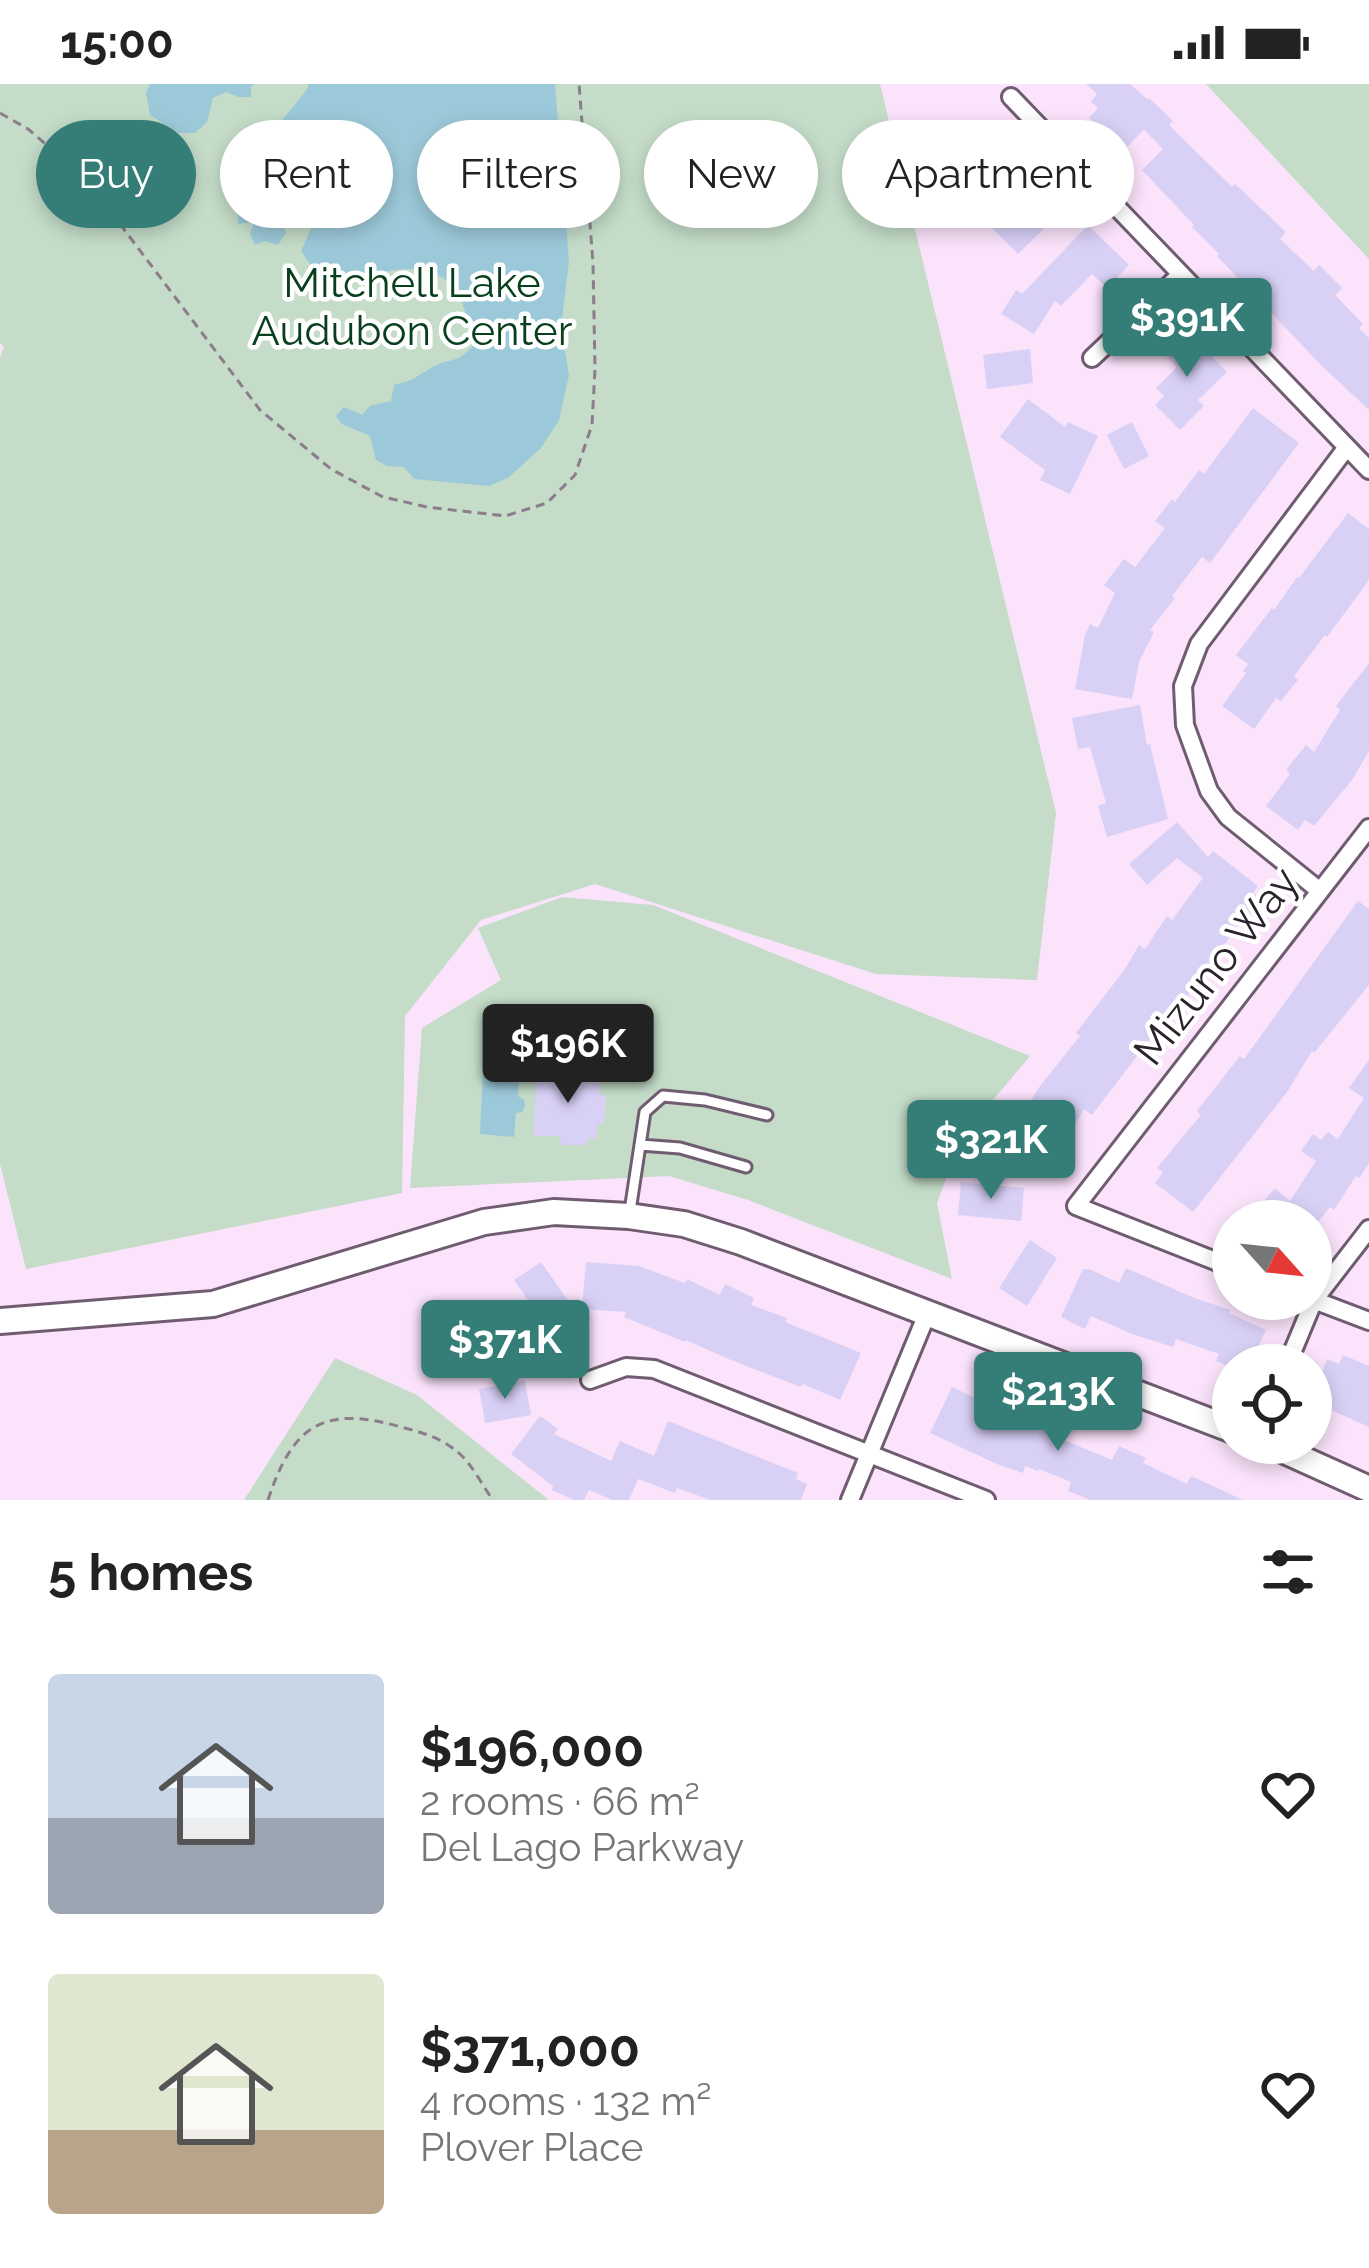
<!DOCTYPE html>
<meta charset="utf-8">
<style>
:root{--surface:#fff;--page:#f6f6f6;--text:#222;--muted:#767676;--accent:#357d77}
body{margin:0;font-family:Raleway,sans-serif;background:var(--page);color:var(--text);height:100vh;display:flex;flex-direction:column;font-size:45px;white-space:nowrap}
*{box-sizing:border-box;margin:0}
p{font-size:39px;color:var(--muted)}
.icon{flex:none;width:66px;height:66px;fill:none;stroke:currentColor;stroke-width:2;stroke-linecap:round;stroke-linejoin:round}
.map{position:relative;height:1416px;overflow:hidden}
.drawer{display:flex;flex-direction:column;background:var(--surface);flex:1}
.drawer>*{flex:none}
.banner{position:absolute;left:36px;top:36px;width:1299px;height:108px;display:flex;gap:24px}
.needle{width:78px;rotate:117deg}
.controls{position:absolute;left:1212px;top:1116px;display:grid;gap:24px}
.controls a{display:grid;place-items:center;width:120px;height:120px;border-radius:50%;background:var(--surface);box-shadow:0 6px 18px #0003;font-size:60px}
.price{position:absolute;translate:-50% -102px;padding:0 27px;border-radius:12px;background:var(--accent);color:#fff;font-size:39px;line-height:78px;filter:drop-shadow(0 3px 6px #0008)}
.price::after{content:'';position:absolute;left:50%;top:72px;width:36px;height:27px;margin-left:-18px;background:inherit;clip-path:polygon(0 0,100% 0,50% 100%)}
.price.on{background:#222;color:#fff}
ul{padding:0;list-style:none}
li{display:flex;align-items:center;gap:36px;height:300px;padding:0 48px}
li span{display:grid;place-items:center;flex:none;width:336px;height:240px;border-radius:12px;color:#555}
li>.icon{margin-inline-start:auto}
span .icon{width:144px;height:144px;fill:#fffc;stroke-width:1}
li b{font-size:51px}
h2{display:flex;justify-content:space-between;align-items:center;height:144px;padding:0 48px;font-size:51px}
.chip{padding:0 42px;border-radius:54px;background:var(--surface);box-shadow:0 6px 18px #0003;font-size:42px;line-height:108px}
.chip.on{background:var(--accent);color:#fff}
.status{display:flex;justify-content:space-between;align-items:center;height:84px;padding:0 60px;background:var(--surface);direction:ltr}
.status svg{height:33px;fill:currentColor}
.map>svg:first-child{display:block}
.green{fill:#c4dcc8}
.water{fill:#9cc9d9}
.building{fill:#d9d0f6}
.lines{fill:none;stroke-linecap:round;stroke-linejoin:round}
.lane-casing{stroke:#705c71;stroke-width:15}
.street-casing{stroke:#705c71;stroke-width:22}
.secondary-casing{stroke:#705c71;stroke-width:30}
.path{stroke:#8c7d8d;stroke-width:3;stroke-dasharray:9 6;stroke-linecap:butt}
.lane{stroke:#fff;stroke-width:9}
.street{stroke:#fff;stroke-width:16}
.secondary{stroke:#fff;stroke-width:24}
.labels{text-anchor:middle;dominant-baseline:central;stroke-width:9;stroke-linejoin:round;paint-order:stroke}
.park-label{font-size:42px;fill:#083f1c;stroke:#fff}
.street-label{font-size:42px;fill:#2b232c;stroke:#fff}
</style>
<div class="status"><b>15:00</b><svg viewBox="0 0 49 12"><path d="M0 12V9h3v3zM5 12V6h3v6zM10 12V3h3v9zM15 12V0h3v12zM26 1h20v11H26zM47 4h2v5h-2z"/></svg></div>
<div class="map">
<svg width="1369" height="1416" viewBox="0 0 1369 1416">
<rect width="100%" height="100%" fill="#fae3fb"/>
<!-- green -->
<path class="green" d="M 0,0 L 880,0 L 1056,729 L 1037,896 L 876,890 L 595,800 L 481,836 L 405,932 L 402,1109 L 26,1185 L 0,1080 L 0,274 L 4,263 L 0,259 Z
M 1206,0 L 1369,0 L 1369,175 Z
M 562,813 L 653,821 L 1030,972 L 961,1054 L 937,1119 L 952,1195 L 748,1116 L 669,1092 L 410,1104 L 422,944 L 501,896 L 478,844 Z
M 335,1274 L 417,1311 L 549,1416 L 244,1416 Z"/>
<!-- water -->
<path class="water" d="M 150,0 L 254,0 L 251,3 L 251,13 L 238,13 L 226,8 L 213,14 L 207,38 L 195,49 L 179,49 L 150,31 L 146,9 Z
M 308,0 L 555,0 L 569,177 L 561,244 L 569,291 L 559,336 L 541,364 L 509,393 L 489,402 L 414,395 L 404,383 L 387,382 L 376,376 L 370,352 L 342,340 L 336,332 L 344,323 L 362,331 L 370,322 L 391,317 L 394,301 C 416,296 413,294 431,284 C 452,272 455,282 475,260 L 458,205 C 450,200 442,192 433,189 C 403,177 357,194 328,206 L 301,167 L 315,136 L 282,136 L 286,149 L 278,161 L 265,157 L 255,161 L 250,151 L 254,138 L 238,140 L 238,127 L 250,121 L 260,126 L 271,110 L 265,104 L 251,103 L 247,84 L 255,70 L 308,4 Z
M 483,985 L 520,988 L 518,1012 L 524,1016 L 525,1022 L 522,1028 L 516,1029 L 514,1053 L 480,1050 Z"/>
<!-- building -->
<path class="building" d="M 1086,0 L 1130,0 L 1148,16 L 1149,14 L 1173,37 L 1169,41 L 1232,103 L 1235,100 L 1286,148 L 1280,155 L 1314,187 L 1319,181 L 1342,204 L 1335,211 L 1363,240 L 1359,244 L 1369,254 L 1369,326 L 1321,281 L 1217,172 L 1219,170 L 1192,143 L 1194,141 L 1142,86 L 1163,65 L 1144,46 L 1121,69 L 1109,57 L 1112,53 L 1089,34 L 1098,24 L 1091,18 L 1097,10 Z
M 976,70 L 995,91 L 1006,80 L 1033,109 L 1041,101 L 1064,125 L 1018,170 L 989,141 L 985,145 L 933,92 L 955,71 L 965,81 Z
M 1088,141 L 1129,181 L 1107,204 L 1092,190 L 1061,222 L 1055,217 L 1034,250 L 1001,230 L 1016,206 L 1022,210 Z
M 1186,246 L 1227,288 L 1198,316 L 1204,322 L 1180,346 L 1155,321 L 1164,312 L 1156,304 L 1177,283 L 1163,268 Z
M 1030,265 L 1033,299 L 987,305 L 983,271 Z
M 1028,315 L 1065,343 L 1068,338 L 1098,352 L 1070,410 L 1040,396 L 1045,386 L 1000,353 Z
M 1253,324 L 1299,359 L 1210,479 L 1202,473 L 1172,512 L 1175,514 L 1150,546 L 1154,548 L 1139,578 L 1132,615 L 1075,605 L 1085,551 L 1090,540 L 1098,544 L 1115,509 L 1104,501 L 1124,475 L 1135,483 L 1165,444 L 1155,437 L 1172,415 L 1175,418 L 1199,386 L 1204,390 Z
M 1132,338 L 1149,372 L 1124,385 L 1107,351 Z
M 1348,429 L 1369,445 L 1369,496 L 1327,553 L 1325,551 L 1294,592 L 1298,596 L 1281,617 L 1276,614 L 1254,645 L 1222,622 L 1246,589 L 1243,587 L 1248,580 L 1236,571 L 1272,524 L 1274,526 L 1297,493 L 1299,494 Z
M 1369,579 L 1369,667 L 1352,696 L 1314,742 L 1305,736 L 1298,746 L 1266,722 L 1290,690 L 1286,686 L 1306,661 L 1314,668 L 1340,626 L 1336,622 Z
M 1140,621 L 1147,661 L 1150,660 L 1168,735 L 1107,753 L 1098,722 L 1106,719 L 1090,663 L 1078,665 L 1072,634 Z
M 1177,738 L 1208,773 L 1213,767 L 1258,802 L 1253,809 L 1262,816 L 1249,831 L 1247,829 L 1185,916 L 1150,955 L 1092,1031 L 1084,1025 L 1064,1058 L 1051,1050 L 1027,1092 L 986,1070 L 1002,1041 L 1012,1046 L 1040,1002 L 1080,952 L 1076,949 L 1125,885 L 1139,861 L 1145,865 L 1167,832 L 1172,836 L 1203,794 L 1177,774 L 1147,801 L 1129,780 Z
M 1358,817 L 1369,825 L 1369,901 L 1314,969 L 1312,967 L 1287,1008 L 1193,1128 L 1155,1099 L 1163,1088 L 1157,1084 L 1201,1031 L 1197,1027 L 1240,972 L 1244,975 Z
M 1369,976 L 1369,1079 L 1359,1094 L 1356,1092 L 1334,1126 L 1330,1123 L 1319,1137 L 1264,1137 L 1254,1129 L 1275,1104 L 1290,1117 L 1316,1077 L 1301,1067 L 1313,1050 L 1321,1056 L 1328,1048 L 1338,1055 L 1364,1014 L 1349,1004 Z
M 536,987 L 589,987 L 589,995 L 599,994 L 599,1010 L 606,1011 L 604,1039 L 598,1039 L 596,1055 L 588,1054 L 587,1061 L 561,1061 L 560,1052 L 534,1052 Z
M 961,1098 L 1024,1104 L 1021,1137 L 958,1131 Z
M 1030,1156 L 1057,1174 L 1027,1222 L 999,1204 Z
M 541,1178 L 576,1228 L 549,1246 L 514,1196 Z
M 586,1178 L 639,1182 L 685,1199 L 687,1195 L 720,1211 L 725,1200 L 754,1214 L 751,1221 L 787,1234 L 785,1238 L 861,1269 L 840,1316 L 803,1300 L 801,1303 L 726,1274 L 686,1256 L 685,1258 L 624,1233 L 626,1228 L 582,1225 Z
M 1126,1184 L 1192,1213 L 1230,1226 L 1229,1229 L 1266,1246 L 1250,1281 L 1225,1281 L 1216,1277 L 1219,1270 L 1176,1255 L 1173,1263 L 1132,1250 L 1091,1232 L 1085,1245 L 1061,1233 L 1083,1185 L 1089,1185 L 1119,1199 Z
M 486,1232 L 541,1251 L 529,1282 L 475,1263 Z
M 1343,1271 L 1369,1282 L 1369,1343 L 1311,1317 L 1327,1275 L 1339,1280 Z
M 525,1297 L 531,1331 L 485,1339 L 479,1305 Z
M 952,1303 L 988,1320 L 990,1313 L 1057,1340 L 1052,1351 L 1112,1376 L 1119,1362 L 1146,1374 L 1143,1379 L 1187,1400 L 1191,1392 L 1243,1416 L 1090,1416 L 1068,1407 L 1071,1398 L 1039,1385 L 1038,1387 L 1025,1382 L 1023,1389 L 997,1380 L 930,1349 Z
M 540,1332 L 558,1345 L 554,1350 L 611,1377 L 620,1357 L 654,1372 L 668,1337 L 798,1389 L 796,1395 L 807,1400 L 801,1416 L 710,1416 L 677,1404 L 675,1409 L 638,1395 L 629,1416 L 612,1416 L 589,1406 L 584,1416 L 574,1416 L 552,1406 L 553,1402 L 511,1370 Z"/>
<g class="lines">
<defs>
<path id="lane" d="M 640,1061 L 680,1064 L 746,1083
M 630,1127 L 645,1028 L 663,1012 L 705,1016 L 767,1031"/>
<path id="street" d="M 1011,13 L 1369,386
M 1092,274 L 1181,190
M 1320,807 L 1228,733 L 1209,707 L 1185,641 L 1183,602 L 1199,560 L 1347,363
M 1233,1184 L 1076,1122 L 1369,744
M 1311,1215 L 1369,1237
M 1287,1281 L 1314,1216 L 1369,1145
M 590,1296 L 626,1283 L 654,1285 L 986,1416
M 850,1416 L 927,1230"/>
<path id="secondary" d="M 0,1237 L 213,1220 L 484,1138 L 554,1128 L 629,1132 L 684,1140 L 741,1158 L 1233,1346
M 1267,1359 L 1369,1405"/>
</defs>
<!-- lane casing -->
<use href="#lane" class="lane-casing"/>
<!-- street casing -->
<use href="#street" class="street-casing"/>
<!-- secondary casing -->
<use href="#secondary" class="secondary-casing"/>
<!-- path -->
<path class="path" d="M 0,29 L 28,45 L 69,80 L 120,140 L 260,326 L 331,385 L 383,413 L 427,423 L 505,432 L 547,419 L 575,391 L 592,341 L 595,285 L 593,179 L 579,0
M 268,1416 C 293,1340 324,1321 401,1343 C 424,1349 442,1354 460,1370 C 473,1382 482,1401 493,1416"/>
<!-- lane -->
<use href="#lane" class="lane"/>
<!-- street -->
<use href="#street" class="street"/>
<!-- secondary -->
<use href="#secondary" class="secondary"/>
</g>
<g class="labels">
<!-- park labels -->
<g class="park-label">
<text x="412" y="198">Mitchell Lake<tspan x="412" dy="48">Audubon Center</tspan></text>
</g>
<!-- street labels -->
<g class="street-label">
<text transform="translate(1216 882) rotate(-52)">Mizuno Way</text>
</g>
</g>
</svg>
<div class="controls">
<a><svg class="needle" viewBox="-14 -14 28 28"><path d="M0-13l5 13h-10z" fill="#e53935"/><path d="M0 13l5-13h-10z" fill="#767676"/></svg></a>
<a><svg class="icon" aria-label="locate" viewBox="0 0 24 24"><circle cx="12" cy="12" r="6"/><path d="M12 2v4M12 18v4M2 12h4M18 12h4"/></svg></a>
</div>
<b class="price" style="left:1187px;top:296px">$391K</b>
<b class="price on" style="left:568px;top:1022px">$196K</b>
<b class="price" style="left:991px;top:1118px">$321K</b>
<b class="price" style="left:505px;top:1318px">$371K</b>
<b class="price" style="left:1058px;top:1370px">$213K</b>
<div class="banner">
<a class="chip on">Buy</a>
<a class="chip">Rent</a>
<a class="chip">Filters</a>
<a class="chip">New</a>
<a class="chip">Apartment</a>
</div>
</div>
<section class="drawer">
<h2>5 homes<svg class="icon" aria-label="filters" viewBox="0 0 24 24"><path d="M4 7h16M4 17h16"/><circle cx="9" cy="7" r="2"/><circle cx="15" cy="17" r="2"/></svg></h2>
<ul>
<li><span style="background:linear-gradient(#c9d6e8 60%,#9aa5b1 0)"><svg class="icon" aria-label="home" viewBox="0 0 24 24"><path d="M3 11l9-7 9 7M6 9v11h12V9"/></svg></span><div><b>$196,000</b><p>2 rooms · 66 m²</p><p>Del Lago Parkway</p></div><svg class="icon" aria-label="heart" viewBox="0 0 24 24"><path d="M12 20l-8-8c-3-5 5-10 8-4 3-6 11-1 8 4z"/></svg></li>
<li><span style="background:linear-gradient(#dfe7d0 65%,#b9a48a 0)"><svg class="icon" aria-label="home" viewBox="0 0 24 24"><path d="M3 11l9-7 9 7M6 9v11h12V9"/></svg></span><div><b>$371,000</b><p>4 rooms · 132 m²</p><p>Plover Place</p></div><svg class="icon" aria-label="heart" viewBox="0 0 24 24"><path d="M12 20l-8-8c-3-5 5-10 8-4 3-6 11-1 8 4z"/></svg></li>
</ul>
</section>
